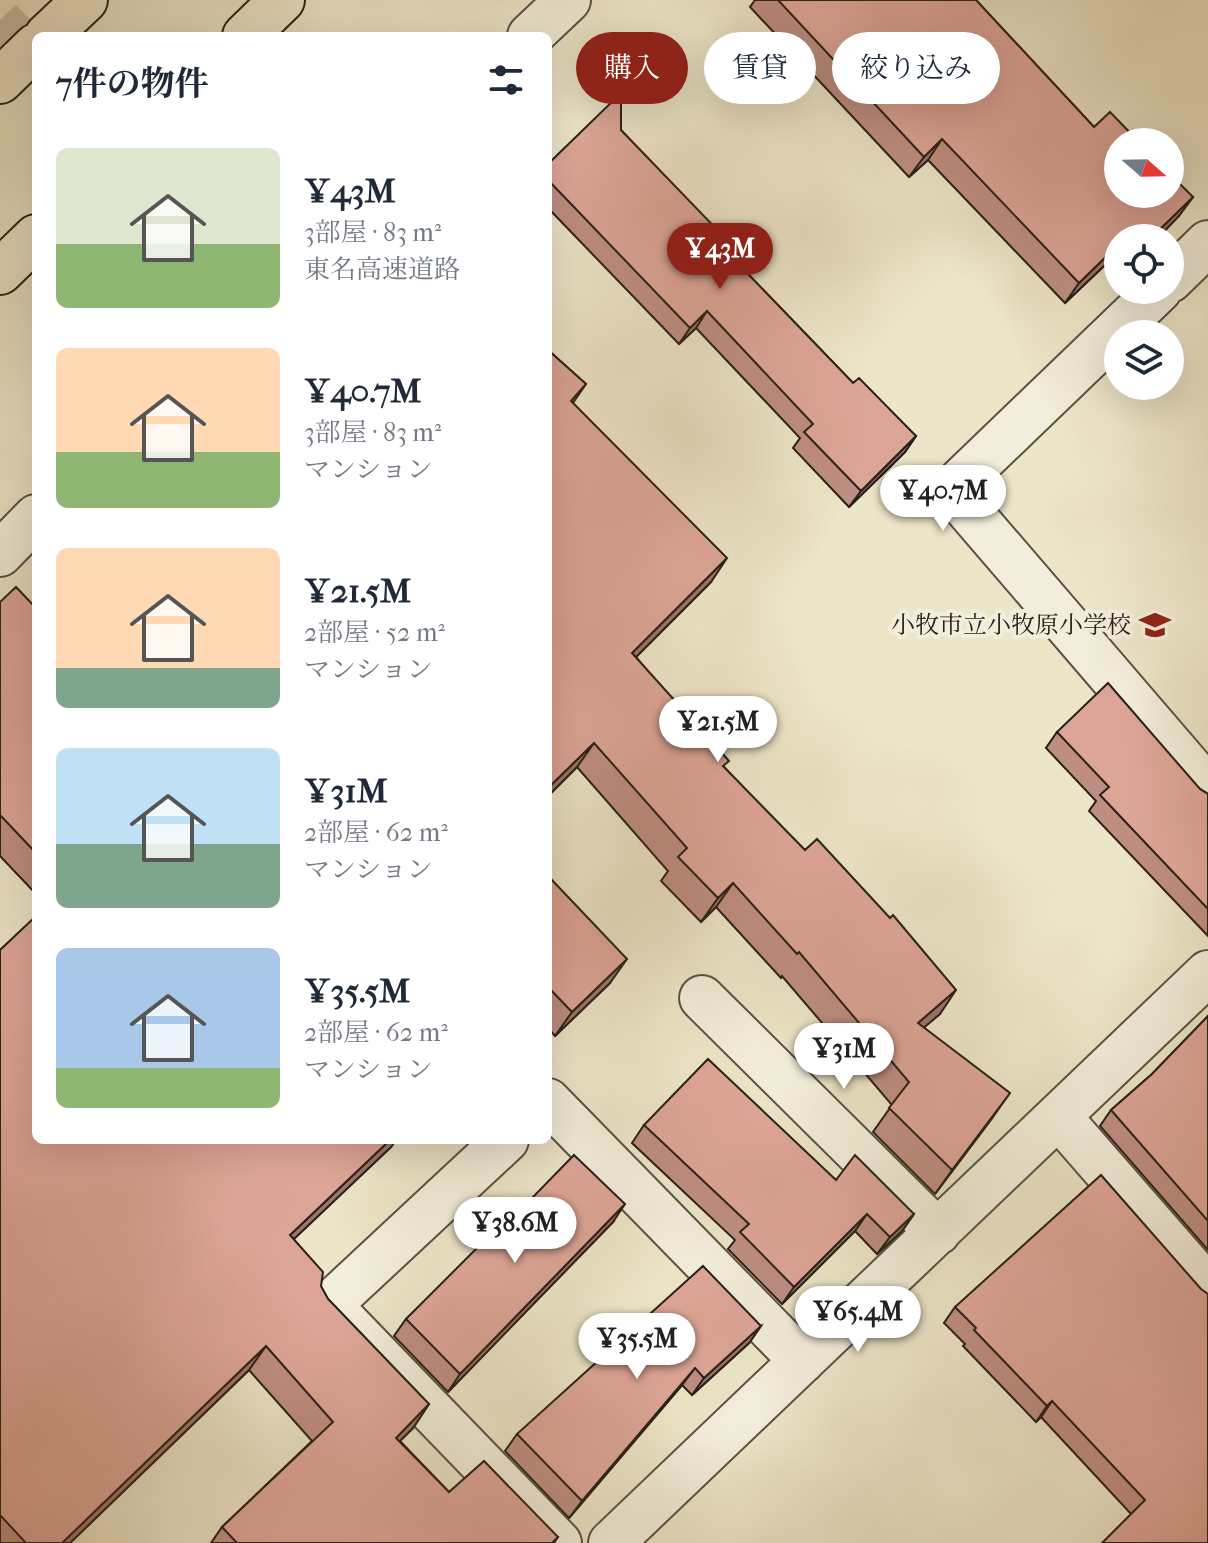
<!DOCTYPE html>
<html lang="ja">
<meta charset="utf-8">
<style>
:root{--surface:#fff;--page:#f2f2f3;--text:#1f2937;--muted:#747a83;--accent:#8f2418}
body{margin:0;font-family:"IM FELL French Canon","Noto Serif JP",serif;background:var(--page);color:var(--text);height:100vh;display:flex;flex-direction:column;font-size:30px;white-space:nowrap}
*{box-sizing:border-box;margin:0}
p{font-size:26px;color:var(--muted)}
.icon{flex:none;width:44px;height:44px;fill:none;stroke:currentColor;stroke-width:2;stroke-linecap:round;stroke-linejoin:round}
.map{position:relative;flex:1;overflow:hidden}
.drawer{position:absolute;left:32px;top:32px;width:520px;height:1112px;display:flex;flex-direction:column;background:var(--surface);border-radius:12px;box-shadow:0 8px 32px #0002}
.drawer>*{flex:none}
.banner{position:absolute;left:576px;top:32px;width:512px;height:72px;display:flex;gap:16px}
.needle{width:52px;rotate:110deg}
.fabs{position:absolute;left:1104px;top:128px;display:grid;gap:16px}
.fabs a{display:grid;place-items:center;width:80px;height:80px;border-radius:50%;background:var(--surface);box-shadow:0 8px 32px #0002;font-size:40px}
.price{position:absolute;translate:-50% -68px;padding:0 18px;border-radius:28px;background:#fff;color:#222;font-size:26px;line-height:52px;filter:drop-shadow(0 2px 4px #0008)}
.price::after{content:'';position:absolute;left:50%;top:48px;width:24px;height:18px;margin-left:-12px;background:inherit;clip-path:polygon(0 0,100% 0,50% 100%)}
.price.current{background:var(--accent);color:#fff}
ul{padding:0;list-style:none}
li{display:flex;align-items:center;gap:24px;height:200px;padding:0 24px}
li span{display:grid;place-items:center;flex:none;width:224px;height:160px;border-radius:12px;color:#555}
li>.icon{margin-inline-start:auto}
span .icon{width:96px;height:96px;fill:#fffc;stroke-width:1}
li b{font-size:34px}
h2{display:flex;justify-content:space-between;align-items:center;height:96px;padding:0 24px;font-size:34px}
.tag{padding:0 28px;border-radius:36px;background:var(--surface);box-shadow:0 8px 32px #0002;font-size:28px;line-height:72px}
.tag.current{background:var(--accent);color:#fff}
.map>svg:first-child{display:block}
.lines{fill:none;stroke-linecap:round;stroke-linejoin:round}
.minor-tunnel{stroke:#c6bea5;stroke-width:44;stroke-dasharray:44 22;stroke-linecap:butt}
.minor-casing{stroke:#595143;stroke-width:48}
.motorway-casing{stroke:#282017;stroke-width:48}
.minor{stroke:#f3eedb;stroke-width:44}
.motorway{stroke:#ede5c8;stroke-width:44}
.wall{fill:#be8e82;stroke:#282017;stroke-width:2}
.shaded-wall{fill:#9b746a;stroke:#282017;stroke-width:2}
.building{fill:#dda597;stroke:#282017;stroke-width:2}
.labels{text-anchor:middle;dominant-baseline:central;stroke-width:8;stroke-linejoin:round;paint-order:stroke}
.poi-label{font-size:24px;fill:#282017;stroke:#f3eedb;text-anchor:end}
</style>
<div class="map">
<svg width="1208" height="1543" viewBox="0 0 1208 1543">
<rect width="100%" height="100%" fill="#ede5c8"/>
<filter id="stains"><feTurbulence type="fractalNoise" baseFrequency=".0025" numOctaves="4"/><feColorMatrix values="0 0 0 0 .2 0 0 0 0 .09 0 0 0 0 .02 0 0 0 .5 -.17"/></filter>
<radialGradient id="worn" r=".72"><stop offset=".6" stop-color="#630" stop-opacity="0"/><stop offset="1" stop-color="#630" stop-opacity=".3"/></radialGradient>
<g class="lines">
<!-- minor-tunnel -->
<path class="minor-tunnel" d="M 0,20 L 36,57"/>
<defs>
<path id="minor" d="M 530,36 L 568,0
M 1170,280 L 1208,243
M 1159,290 L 951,490 L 1208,789
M 0,554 L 36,517
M 702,998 L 938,1232
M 548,1101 L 802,1361
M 1058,1116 L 1208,1288
M 506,1140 L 329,1305 L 559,1543
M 611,1543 L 1208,973"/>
<path id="motorway" d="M 47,36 L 85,0
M 245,36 L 282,0
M 0,81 L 36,46
M 0,272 L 36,237"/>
</defs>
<!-- minor casing -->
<use href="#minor" class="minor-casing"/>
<!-- motorway casing -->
<use href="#motorway" class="motorway-casing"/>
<!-- minor -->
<use href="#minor" class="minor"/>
<!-- motorway -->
<use href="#motorway" class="motorway"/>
</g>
<!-- wall -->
<path class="wall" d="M 755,0 L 976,0 L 1094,127 L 1193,197 L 1178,217 L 1118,238 L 1118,276 L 1106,264 L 1065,303 L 928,160 L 909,177 L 750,7 Z
M 621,130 L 748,274 L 853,383 L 916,436 L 905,452 L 849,507 L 793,448 L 800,438 L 696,328 L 679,344 L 548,208 L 548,164 Z
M 548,350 L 586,384 L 573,403 L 711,582 L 636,657 L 725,768 L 940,1014 L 924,1027 L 993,1117 L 935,1194 L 873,1132 L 892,1105 L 782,976 L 781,978 L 716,907 L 701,922 L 661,881 L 668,871 L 577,767 L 548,796 Z
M 0,602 L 36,608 L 36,894 L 0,856 Z
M 1057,732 L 1200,789 L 1208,794 L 1208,936 L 1089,811 L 1096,801 L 1046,748 Z
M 548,882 L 610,983 L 555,1036 L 548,1028 Z
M 0,950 L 391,1147 L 293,1239 L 328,1299 L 429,1404 L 413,1428 L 400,1441 L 449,1492 L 558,1537 L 554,1543 L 211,1543 L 222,1527 L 312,1441 L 249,1370 L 70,1543 L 0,1543 Z
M 1208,1016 L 1208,1250 L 1100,1126 L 1111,1110 L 1152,1074 Z
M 644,1125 L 836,1180 L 914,1214 L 902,1231 L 877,1254 L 855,1231 L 782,1304 L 728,1249 L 735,1240 L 632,1143 Z
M 613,1222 L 448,1392 L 394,1336 L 406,1319 L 495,1236 Z
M 955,1307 L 1208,1543 L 1131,1514 L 1041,1417 L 1036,1422 L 963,1346 L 965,1344 L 944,1323 Z
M 761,1326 L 749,1343 L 692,1395 L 682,1385 L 569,1518 L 505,1451 L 517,1434 Z"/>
<!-- shaded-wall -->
<path class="shaded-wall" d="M 942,139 L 928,160 L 909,177 L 924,157 Z
M 1193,197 L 1178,217 L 1158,238 L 1151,238 Z
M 1118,245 L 1106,264 L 1065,303 L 1079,283 Z
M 707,311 L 696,328 L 679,344 L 690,328 Z
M 916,436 L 905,452 L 849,507 L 861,491 Z
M 727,558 L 711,582 L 616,677 L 632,653 Z
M 594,743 L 577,767 L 548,796 L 548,788 Z
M 733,883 L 716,907 L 701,922 L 718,898 Z
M 627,959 L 610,983 L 555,1036 L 572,1012 Z
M 956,990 L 940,1014 L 901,1047 L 918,1023 Z
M 1010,1093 L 993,1117 L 935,1194 L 952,1170 Z
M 390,1140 L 396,1140 L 391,1147 L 273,1259 L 290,1235 Z
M 625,1204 L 613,1222 L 448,1392 L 460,1374 Z
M 867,1214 L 855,1231 L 782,1304 L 794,1287 Z
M 914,1214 L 902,1231 L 877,1254 L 890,1237 Z
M 761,1326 L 749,1343 L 692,1395 L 704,1378 Z
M 266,1346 L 249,1370 L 70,1543 L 62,1543 Z
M 695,1368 L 682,1385 L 569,1518 L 582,1501 Z
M 1052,1401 L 1041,1417 L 1036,1422 L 1047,1406 Z
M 429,1404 L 413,1428 L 380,1461 L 396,1438 Z"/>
<!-- building -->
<path class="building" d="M 778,0 L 976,0 L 1094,127 L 1110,112 L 1139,142 L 1118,142 L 1118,194 L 1170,194 L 1170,174 L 1193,197 L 1151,238 L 1118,238 L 1118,245 L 1079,283 L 942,139 L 924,157 Z
M 621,93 L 621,130 L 753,267 L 747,273 L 853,383 L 859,378 L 916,436 L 861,491 L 804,432 L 813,424 L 707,311 L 690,328 L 548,180 L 550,178 L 548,176 L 548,164 Z
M 548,350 L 586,384 L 571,401 L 727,558 L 632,653 L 729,761 L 723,766 L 805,850 L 817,839 L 890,918 L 893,915 L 956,990 L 918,1023 L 1010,1093 L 952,1170 L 889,1108 L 909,1082 L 799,952 L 797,954 L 733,883 L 718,898 L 678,857 L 687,848 L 594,743 L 548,788 Z
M 16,587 L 36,608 L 36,853 L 0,815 L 0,602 Z
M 1108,683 L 1200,789 L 1208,794 L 1208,909 L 1100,795 L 1109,787 L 1057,732 Z
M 551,879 L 627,959 L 572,1012 L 548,987 L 548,882 Z
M 36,916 L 36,1140 L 390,1140 L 290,1235 L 323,1272 L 321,1286 L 328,1299 L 429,1404 L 396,1438 L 449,1492 L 484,1461 L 558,1537 L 552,1543 L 237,1543 L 222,1527 L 333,1422 L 266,1346 L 62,1543 L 26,1543 L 0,1515 L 0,950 Z
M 1208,1016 L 1208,1221 L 1111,1110 L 1152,1074 Z
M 708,1059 L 836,1180 L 855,1155 L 914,1214 L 890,1237 L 867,1214 L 794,1287 L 740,1232 L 749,1224 L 644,1125 Z
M 574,1155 L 625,1204 L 460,1374 L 406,1319 L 492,1233 L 495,1236 Z
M 1101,1175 L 1201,1289 L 1208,1294 L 1208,1543 L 1102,1543 L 1145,1500 L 1052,1401 L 1047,1406 L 974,1330 L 976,1328 L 955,1307 Z
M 703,1266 L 761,1326 L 704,1378 L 695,1368 L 582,1501 L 517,1434 Z"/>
<!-- icons -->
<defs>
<symbol id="school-bare" viewBox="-9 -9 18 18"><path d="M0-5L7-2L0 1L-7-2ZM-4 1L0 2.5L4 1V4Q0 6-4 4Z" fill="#8f2418" stroke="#f3eedb" stroke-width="2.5" paint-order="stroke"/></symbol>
</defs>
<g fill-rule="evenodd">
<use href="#school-bare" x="1133" y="603" width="44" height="44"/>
</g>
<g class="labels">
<!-- poi labels -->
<g class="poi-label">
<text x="1131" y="625">小牧市立小牧原小学校</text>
</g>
</g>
<rect width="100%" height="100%" filter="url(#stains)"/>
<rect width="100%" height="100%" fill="url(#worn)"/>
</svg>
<div class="fabs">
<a><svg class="needle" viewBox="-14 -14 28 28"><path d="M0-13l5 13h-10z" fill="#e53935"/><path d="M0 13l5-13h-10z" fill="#747a83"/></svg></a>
<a><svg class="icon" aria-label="locate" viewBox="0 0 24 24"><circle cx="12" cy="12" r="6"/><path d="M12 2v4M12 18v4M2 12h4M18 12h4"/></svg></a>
<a><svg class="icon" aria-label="layers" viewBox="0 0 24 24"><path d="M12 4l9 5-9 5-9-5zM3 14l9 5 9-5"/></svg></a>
</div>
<b class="price current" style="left:720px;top:291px">¥43M</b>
<b class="price" style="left:943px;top:533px">¥40.7M</b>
<b class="price" style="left:718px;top:764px">¥21.5M</b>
<b class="price" style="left:844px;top:1091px">¥31M</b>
<b class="price" style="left:515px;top:1265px">¥38.6M</b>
<b class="price" style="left:858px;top:1354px">¥65.4M</b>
<b class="price" style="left:637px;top:1381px">¥35.5M</b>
<div class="banner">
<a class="tag current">購入</a>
<a class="tag">賃貸</a>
<a class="tag">絞り込み</a>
</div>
<section class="drawer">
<h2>7件の物件<svg class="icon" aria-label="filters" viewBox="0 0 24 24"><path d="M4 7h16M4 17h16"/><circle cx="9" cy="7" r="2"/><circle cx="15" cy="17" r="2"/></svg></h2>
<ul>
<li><span style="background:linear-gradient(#dfe7d0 60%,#8fb573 0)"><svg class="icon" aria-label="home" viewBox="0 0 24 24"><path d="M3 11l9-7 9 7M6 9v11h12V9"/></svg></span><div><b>¥43M</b><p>3部屋 · 83 m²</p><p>東名高速道路</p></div></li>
<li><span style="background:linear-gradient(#ffd9b3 65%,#8fb573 0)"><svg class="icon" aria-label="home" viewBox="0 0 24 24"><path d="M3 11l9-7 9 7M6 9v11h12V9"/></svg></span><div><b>¥40.7M</b><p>3部屋 · 83 m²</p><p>マンション</p></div></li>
<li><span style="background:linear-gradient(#ffd9b3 75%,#7fa58c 0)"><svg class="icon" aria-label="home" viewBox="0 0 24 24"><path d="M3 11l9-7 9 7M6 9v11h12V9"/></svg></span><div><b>¥21.5M</b><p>2部屋 · 52 m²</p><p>マンション</p></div></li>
<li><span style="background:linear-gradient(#bfe0f5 60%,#7fa58c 0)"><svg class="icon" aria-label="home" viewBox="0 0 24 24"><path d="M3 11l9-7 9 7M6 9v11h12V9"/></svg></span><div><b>¥31M</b><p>2部屋 · 62 m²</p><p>マンション</p></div></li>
<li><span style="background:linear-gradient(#a9c7e8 75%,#8fb573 0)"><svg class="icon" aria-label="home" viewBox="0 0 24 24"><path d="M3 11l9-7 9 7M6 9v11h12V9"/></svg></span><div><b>¥35.5M</b><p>2部屋 · 62 m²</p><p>マンション</p></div></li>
</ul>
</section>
</div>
